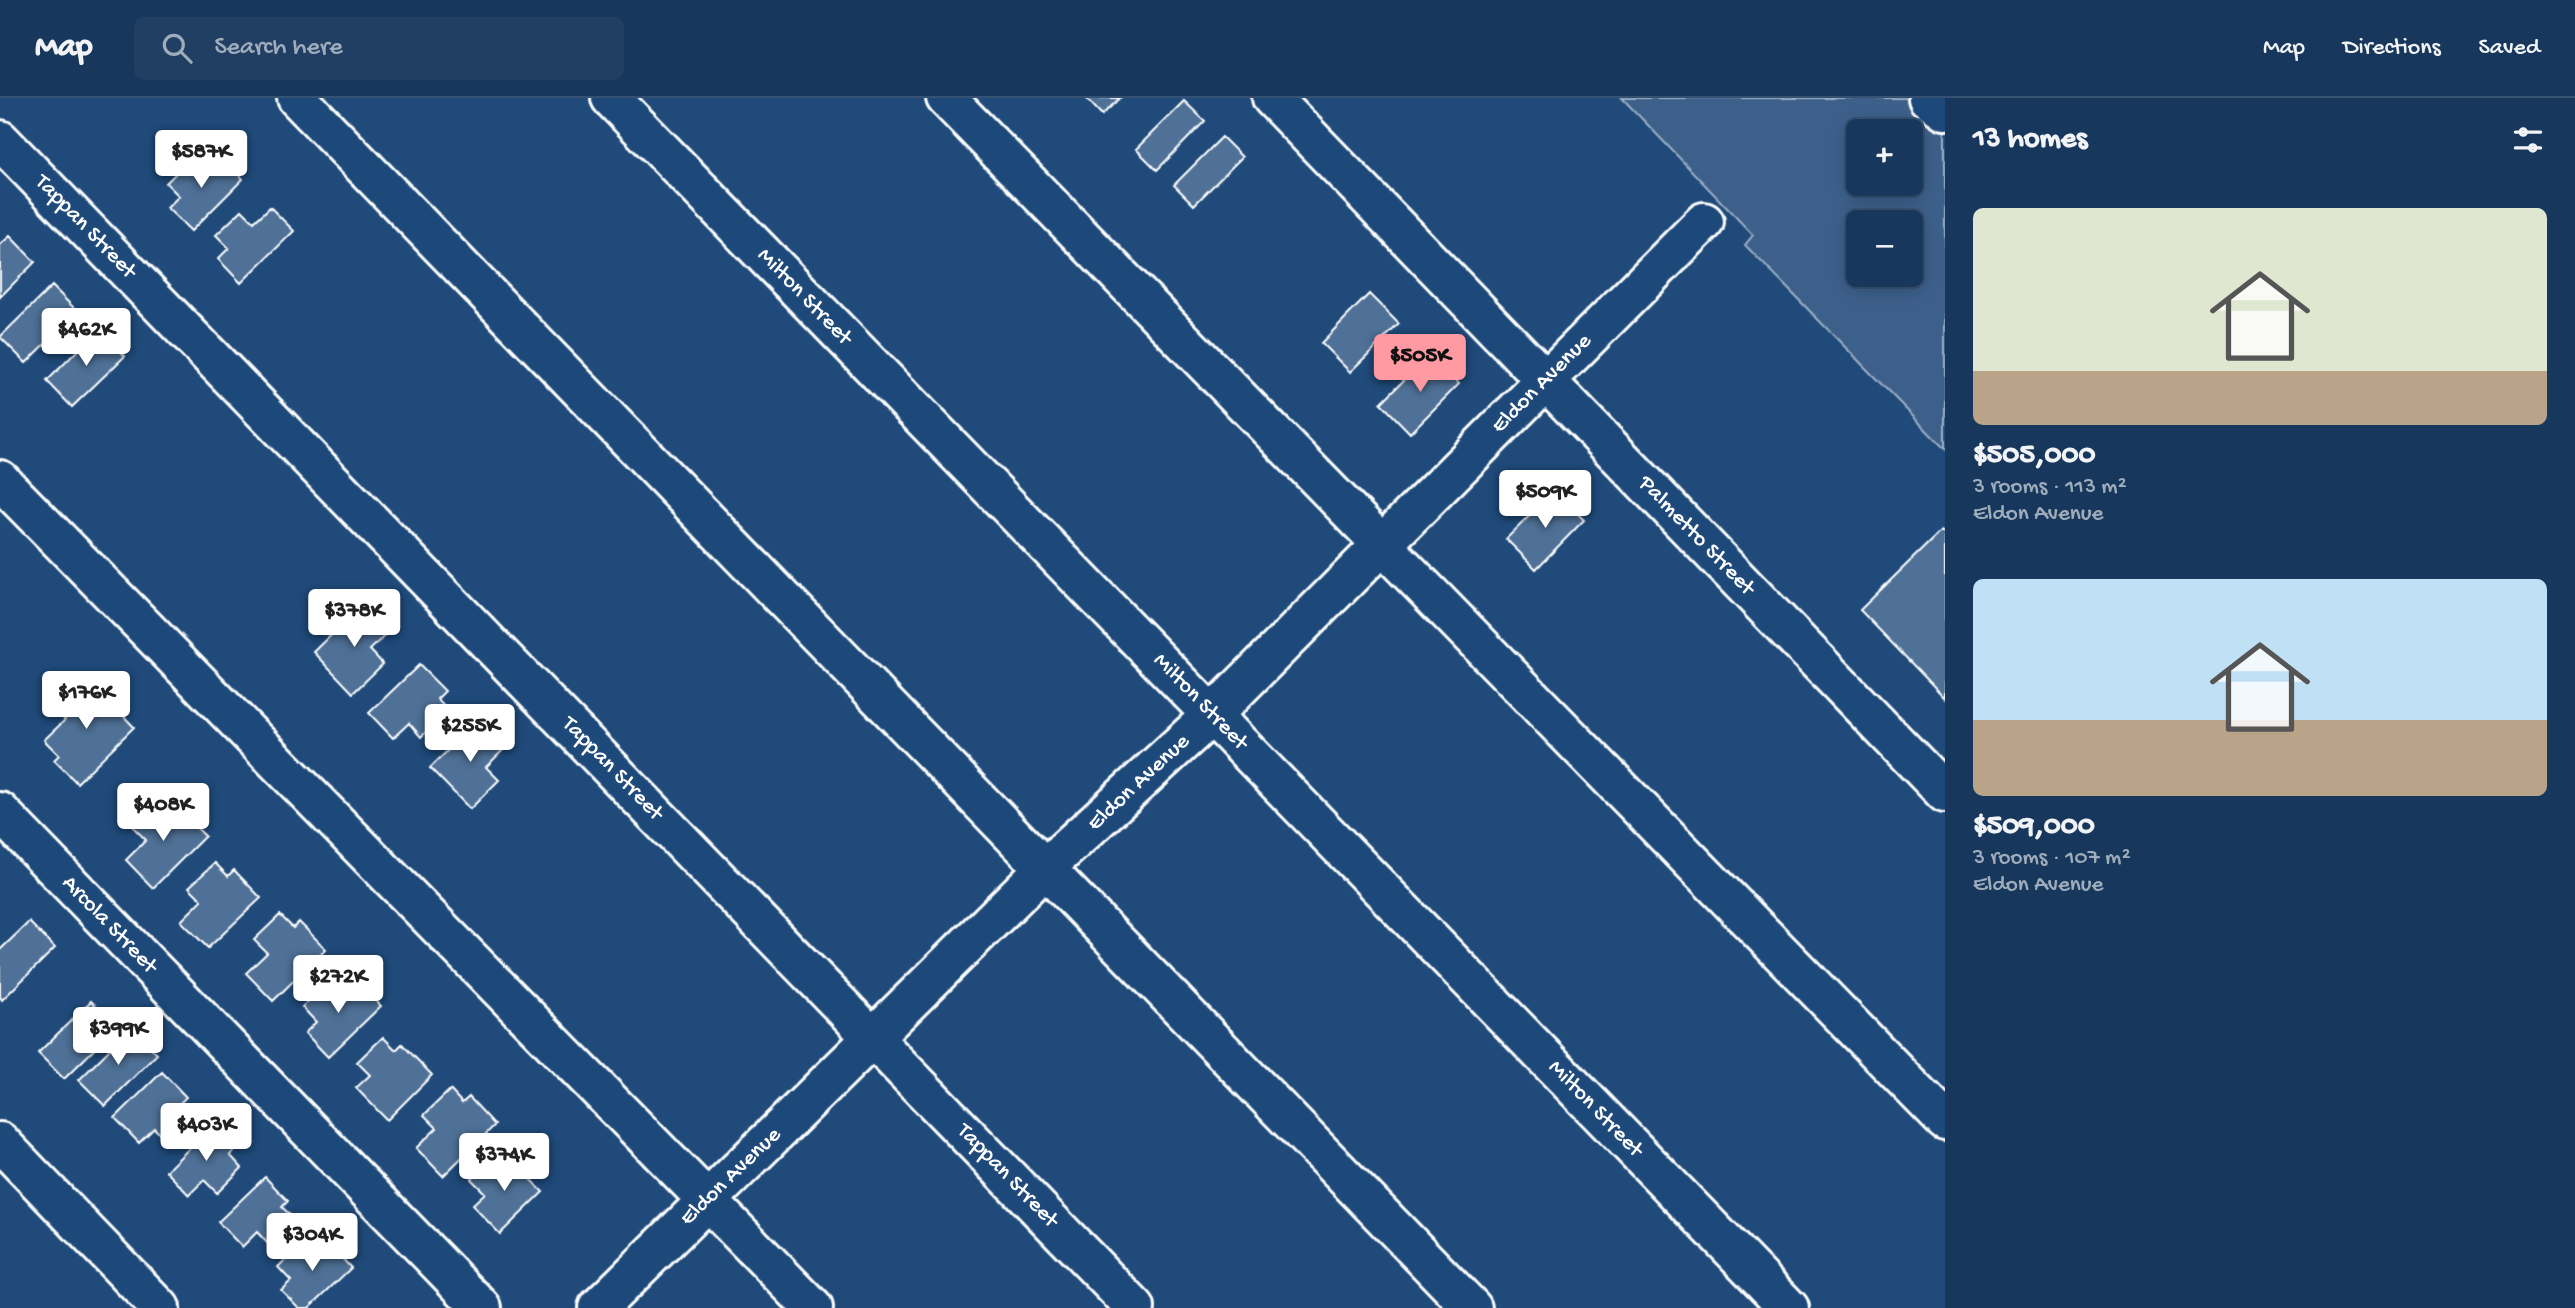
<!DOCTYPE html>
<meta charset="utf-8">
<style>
:root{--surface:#17385c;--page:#203f62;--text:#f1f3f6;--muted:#9eacbb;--line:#365272;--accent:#ff9aa2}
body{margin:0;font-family:"Gochi Hand",sans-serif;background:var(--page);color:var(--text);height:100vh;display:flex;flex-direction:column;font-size:26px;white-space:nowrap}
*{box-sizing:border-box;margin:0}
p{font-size:23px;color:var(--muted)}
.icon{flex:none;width:38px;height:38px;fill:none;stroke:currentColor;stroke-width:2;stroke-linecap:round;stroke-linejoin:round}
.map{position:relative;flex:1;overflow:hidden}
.drawer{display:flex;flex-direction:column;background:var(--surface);width:630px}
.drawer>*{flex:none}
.controls{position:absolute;left:1846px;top:21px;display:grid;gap:14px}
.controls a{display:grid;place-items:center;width:77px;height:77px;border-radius:10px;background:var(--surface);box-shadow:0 4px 18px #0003,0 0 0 2px var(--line);font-size:35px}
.price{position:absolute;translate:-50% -60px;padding:0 16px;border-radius:7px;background:#fff;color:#222;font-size:23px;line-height:46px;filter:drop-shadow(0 2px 4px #0008)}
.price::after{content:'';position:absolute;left:50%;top:42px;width:21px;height:16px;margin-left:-10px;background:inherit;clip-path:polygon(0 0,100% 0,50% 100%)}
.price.selected{background:var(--accent);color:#111}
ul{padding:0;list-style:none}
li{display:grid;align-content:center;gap:14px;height:371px;padding:0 28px}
li span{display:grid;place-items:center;height:217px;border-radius:10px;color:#555}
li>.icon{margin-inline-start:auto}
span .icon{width:126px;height:126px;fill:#fffc;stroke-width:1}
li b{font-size:30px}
h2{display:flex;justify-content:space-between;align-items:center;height:84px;padding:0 28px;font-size:30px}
header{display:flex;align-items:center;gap:42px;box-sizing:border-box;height:98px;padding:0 35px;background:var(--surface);border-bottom:2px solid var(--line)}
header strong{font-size:33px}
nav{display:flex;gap:38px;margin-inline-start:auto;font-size:24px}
.search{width:490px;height:63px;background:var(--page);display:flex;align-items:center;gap:18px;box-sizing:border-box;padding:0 24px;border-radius:10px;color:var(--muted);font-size:26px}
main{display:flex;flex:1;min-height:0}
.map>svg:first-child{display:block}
.green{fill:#3c618b;stroke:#9eb0c5;stroke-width:2;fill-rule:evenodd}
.building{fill:#507197;stroke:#fff;stroke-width:2}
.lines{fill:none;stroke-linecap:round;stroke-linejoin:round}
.minor-casing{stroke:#fff;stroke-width:44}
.minor{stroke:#1f4a7a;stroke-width:38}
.labels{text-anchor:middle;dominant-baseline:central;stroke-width:6;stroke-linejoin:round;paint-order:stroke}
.street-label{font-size:23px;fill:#fff;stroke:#1f4a7a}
</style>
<header>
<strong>Map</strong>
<div class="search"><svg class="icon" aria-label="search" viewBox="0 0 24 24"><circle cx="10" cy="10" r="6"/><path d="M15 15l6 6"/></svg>Search here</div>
<nav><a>Map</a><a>Directions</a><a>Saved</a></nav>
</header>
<main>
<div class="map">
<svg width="1945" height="1210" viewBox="0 0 1945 1210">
<rect width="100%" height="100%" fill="#1f4a7a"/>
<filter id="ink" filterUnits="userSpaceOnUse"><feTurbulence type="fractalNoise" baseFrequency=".0143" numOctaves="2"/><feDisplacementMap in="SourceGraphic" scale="14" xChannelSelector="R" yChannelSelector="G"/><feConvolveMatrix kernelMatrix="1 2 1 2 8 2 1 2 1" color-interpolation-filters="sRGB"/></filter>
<g filter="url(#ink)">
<!-- green -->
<path class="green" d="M 1622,0 L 1945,0 L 1945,351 L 1745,147 L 1753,137 ZM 1858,33 L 1911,33 L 1911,86 L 1858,86 ZM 1858,124 L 1911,124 L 1911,177 L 1858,177 Z"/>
<!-- building -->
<path class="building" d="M 1086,0 L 1120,0 L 1102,17 Z
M 1184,3 L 1205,23 L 1157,72 L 1136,51 Z
M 1222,39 L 1242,59 L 1194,107 L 1174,87 Z
M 219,57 L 243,81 L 191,133 L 167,110 L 179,98 L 166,85 L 192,59 L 204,72 Z
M 270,109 L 294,133 L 241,185 L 218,161 L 229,150 L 216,137 L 242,112 L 254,124 Z
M 10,138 L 35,164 L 0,199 L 0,147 Z
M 52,188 L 78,214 L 26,265 L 0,239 Z
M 1369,196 L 1399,226 L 1350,274 L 1321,245 Z
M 99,231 L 125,258 L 72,309 L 47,283 Z
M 1429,257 L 1459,286 L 1410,335 L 1381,305 Z
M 1555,393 L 1584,422 L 1536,471 L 1506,441 Z
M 1941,433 L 1945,437 L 1945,600 L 1860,512 Z
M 363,506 L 390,533 L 370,552 L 383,566 L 353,595 L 314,554 Z
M 419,567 L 445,593 L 437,601 L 448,613 L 421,639 L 409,625 L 393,640 L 369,615 Z
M 77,584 L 90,596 L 97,590 L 134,629 L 77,685 L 54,662 L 59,657 L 44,642 L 65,622 L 52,609 Z
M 479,622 L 506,649 L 486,669 L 499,682 L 470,711 L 430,670 Z
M 159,704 L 172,716 L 178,711 L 205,738 L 153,790 L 126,762 L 146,742 L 133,729 Z
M 215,765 L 228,778 L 234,772 L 261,800 L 208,850 L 181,823 L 202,802 L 189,789 Z
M 280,817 L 293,830 L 299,824 L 326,851 L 273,903 L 246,875 L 267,855 L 254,842 Z
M 29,824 L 55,850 L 2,902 L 0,899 L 0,852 Z
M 328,884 L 342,899 L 357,884 L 381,908 L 328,959 L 305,935 L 316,924 L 302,909 Z
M 91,903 L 117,929 L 64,981 L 38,955 Z
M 131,930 L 157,956 L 105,1008 L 79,982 Z
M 383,939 L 396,952 L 402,946 L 432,977 L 387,1022 L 356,990 L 370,977 L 357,964 Z
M 162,974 L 186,999 L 180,1005 L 192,1018 L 167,1043 L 154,1030 L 139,1045 L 115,1020 Z
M 450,992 L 462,1005 L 469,999 L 495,1027 L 443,1078 L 416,1050 L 437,1030 L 424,1017 Z
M 213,1027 L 236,1051 L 230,1057 L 242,1070 L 217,1095 L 204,1082 L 189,1097 L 166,1073 Z
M 497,1056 L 510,1069 L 514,1065 L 543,1094 L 500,1136 L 472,1107 L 485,1095 L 471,1081 Z
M 265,1079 L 288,1103 L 282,1109 L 295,1122 L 269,1147 L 257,1134 L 242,1149 L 218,1124 Z
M 309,1139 L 322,1152 L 329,1146 L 351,1170 L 309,1210 L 299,1210 L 281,1192 L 291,1183 L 278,1169 Z"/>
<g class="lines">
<defs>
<path id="minor" d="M 297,0 L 1472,1210
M 611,0 L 1789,1210
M 946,0 L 1945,1023
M 1272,0 L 1945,695
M 1928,0 L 1945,12
M 0,42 L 1135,1210
M 0,382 L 813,1210
M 0,714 L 482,1210
M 0,1044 L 160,1210
M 598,1210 L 1045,770 L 1212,617 L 1704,124"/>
</defs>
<!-- minor casing -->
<use href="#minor" class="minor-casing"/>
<!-- minor -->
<use href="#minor" class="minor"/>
</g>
</g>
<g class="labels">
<!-- street labels -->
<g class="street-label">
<text transform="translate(85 129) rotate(46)">Tappan Street</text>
<text transform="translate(804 199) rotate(46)">Milton Street</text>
<text transform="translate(1542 286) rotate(-45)">Eldon Avenue</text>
<text transform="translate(1696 438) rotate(46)">Palmetto Street</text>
<text transform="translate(1200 604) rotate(46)">Milton Street</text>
<text transform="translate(612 671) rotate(46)">Tappan Street</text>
<text transform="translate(1139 685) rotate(-43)">Eldon Avenue</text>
<text transform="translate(109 827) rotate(46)">Arcola Street</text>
<text transform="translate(1595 1011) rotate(46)">Milton Street</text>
<text transform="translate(1007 1078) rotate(46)">Tappan Street</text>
<text transform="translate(731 1079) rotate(-44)">Eldon Avenue</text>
</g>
</g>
</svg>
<div class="controls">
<a>+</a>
<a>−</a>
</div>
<b class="price" style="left:201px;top:92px">$587K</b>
<b class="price" style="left:86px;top:270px">$462K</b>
<b class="price selected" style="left:1420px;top:296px">$505K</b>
<b class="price" style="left:1545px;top:432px">$509K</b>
<b class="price" style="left:354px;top:551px">$378K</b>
<b class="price" style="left:86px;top:633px">$176K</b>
<b class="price" style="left:470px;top:666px">$255K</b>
<b class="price" style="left:163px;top:745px">$408K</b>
<b class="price" style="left:338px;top:917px">$272K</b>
<b class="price" style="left:118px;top:969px">$399K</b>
<b class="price" style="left:206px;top:1065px">$403K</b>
<b class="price" style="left:504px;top:1095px">$374K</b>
<b class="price" style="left:312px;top:1175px">$304K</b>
</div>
<section class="drawer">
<h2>13 homes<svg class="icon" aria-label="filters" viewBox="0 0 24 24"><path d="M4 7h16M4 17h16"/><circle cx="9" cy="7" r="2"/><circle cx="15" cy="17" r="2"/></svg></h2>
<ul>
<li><span style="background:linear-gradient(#dfe7d0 75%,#b9a48a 0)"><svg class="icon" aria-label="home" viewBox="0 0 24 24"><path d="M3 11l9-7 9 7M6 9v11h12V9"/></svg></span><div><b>$505,000</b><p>3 rooms · 113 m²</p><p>Eldon Avenue</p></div></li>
<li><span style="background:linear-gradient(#bfe0f5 65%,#b9a48a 0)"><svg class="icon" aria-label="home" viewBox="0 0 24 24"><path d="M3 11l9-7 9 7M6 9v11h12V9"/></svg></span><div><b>$509,000</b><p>3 rooms · 107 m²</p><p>Eldon Avenue</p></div></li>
</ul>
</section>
</main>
